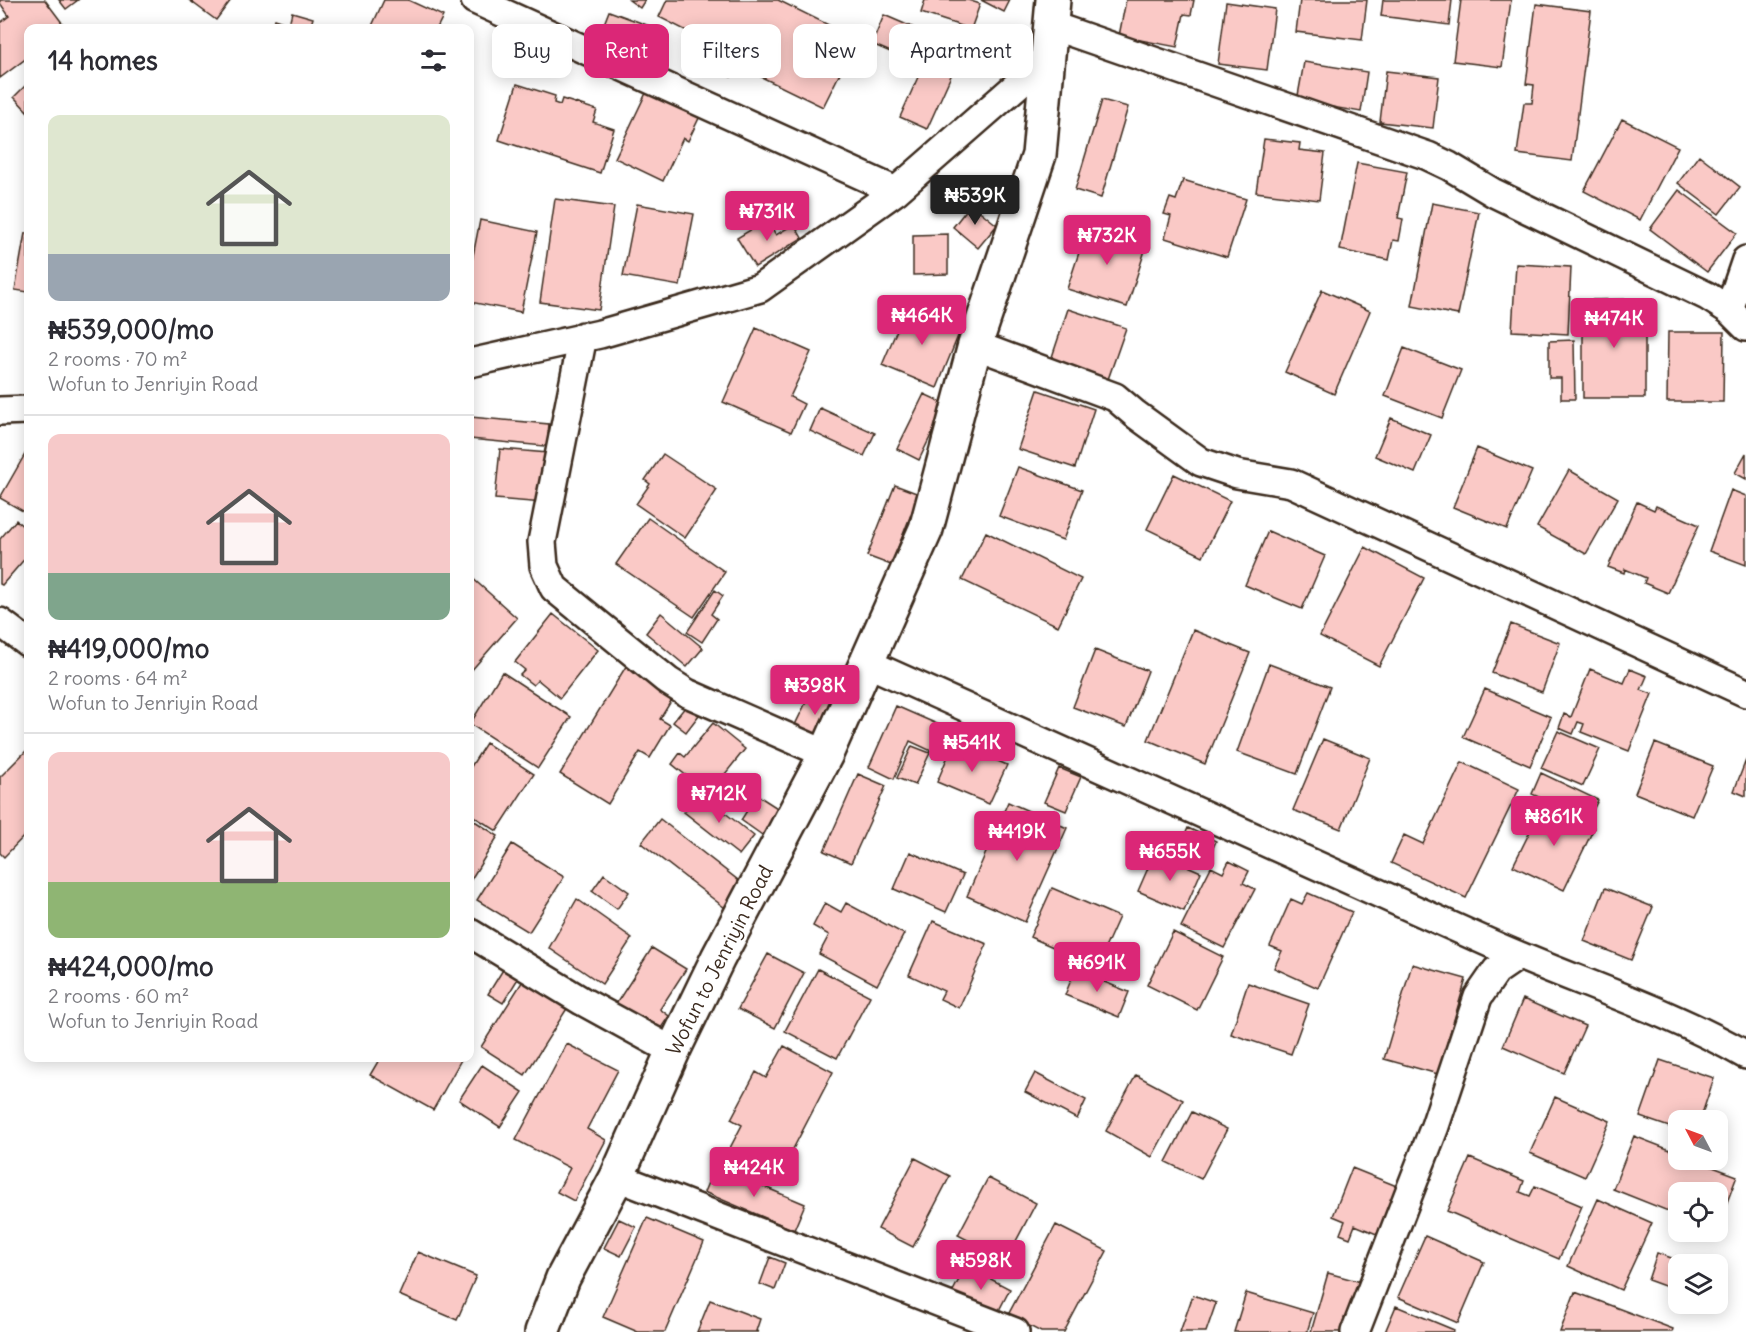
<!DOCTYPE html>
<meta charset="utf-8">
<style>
:root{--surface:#fff;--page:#f2f2f3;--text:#2b2b33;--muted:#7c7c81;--line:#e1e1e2;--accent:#db2777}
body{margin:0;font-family:Delius,sans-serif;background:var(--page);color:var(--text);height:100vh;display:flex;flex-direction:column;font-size:22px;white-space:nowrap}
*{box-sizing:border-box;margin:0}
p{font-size:20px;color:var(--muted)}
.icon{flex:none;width:33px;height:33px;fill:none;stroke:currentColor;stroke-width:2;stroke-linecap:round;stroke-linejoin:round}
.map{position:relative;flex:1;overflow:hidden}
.sheet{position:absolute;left:24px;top:24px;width:450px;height:1038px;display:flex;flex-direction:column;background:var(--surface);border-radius:12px;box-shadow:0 3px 15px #0003}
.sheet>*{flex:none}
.guide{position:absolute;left:492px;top:24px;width:570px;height:54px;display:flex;gap:12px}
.needle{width:39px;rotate:311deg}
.fabs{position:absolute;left:1668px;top:1110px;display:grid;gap:12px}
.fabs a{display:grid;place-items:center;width:60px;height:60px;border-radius:12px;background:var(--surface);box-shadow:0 3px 15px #0003;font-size:30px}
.price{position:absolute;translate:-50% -51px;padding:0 14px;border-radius:6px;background:var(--accent);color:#fff;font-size:20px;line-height:39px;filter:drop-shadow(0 2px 3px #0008)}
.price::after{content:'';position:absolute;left:50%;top:36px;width:18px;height:14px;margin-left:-9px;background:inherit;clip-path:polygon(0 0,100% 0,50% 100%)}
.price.current{background:#222;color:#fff}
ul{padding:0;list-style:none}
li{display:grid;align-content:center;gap:12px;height:318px;padding:0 24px}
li+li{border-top:2px solid var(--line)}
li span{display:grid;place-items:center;height:186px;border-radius:12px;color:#555}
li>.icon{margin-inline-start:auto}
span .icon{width:108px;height:108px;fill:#fffc;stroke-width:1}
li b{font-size:26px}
h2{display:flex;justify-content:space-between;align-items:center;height:72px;padding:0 24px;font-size:26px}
.pill{padding:0 21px;border-radius:12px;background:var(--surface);box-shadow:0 3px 15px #0003;font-size:21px;line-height:54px}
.pill.current{background:var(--accent);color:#fff}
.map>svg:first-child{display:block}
.building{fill:#fac9c6;stroke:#3b2a1e;stroke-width:1.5}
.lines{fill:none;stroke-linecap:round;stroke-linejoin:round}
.minor-casing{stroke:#3b2a1e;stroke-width:32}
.tertiary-casing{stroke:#3b2a1e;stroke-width:38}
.minor{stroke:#fff;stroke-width:27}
.tertiary{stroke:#fff;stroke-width:33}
.labels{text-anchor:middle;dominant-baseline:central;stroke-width:4.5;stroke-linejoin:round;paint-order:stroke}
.street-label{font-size:20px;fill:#3b2a1e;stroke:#fff}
</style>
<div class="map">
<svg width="1746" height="1332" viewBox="0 0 1746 1332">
<rect width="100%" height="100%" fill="#fff"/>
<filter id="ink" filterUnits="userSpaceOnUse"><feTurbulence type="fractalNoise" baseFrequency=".0167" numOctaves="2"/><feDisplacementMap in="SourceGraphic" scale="12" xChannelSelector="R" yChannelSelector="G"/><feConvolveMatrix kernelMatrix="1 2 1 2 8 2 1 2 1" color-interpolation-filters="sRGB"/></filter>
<g filter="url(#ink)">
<!-- building -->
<path class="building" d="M 0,0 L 45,0 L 66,28 L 28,28 L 28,57 L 0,78 L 0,23 L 9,16 L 0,3 Z
M 59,0 L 78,0 L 66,9 Z
M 189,0 L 231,0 L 216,20 Z
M 384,0 L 408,0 L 443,16 L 437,28 L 371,28 Z
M 629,0 L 645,0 L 640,8 Z
M 667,0 L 778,0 L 857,39 L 823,107 L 749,71 L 755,57 L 744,52 L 731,77 L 689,57 L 699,37 L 659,17 Z
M 925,0 L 968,0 L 980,4 L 971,29 L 921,13 Z
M 981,0 L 1010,0 L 1004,12 Z
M 1126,0 L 1194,0 L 1191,15 L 1184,14 L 1177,47 L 1119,36 Z
M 1300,0 L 1367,0 L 1362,40 L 1296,32 Z
M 1383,0 L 1452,0 L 1449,25 L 1381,16 Z
M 1461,0 L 1511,0 L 1502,67 L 1453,61 Z
M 1226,2 L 1275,9 L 1267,70 L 1218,64 Z
M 1536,4 L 1591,11 L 1572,161 L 1517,154 L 1524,103 L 1532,103 L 1534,85 L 1526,84 Z
M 609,11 L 655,28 L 645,52 L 600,34 Z
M 292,12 L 313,18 L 310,28 L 271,28 L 274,19 L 289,24 Z
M 884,15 L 963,49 L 927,129 L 900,117 L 923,66 L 872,44 Z
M 1304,62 L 1367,72 L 1361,112 L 1297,101 Z
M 1386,71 L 1439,77 L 1433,128 L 1380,122 Z
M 28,83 L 28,112 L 14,97 Z
M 517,84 L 555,96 L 554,103 L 560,105 L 562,99 L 597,110 L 593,122 L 614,129 L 600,173 L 499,140 Z
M 647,91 L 700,116 L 688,141 L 683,138 L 663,181 L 615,158 Z
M 1102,100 L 1128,107 L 1101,198 L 1075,190 Z
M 1622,119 L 1678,147 L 1640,220 L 1584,191 Z
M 1264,139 L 1300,143 L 1299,150 L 1325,153 L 1319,200 L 1256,192 Z
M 1699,155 L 1740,187 L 1719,214 L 1678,183 Z
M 1357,163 L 1407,172 L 1398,218 L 1403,219 L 1399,241 L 1393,240 L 1389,260 L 1340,250 Z
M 1183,180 L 1246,199 L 1227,257 L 1165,238 L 1171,216 L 1164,214 L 1170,198 L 1176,200 Z
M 1679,190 L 1737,233 L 1707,272 L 1650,229 Z
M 555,199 L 614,207 L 599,310 L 540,302 Z
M 1432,203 L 1479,212 L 1458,315 L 1412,306 Z
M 637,204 L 694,214 L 680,286 L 623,276 Z
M 971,204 L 997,225 L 978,248 L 953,227 Z
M 480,220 L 537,232 L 521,312 L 470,302 L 470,271 Z
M 767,220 L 776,235 L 794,224 L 802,238 L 755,267 L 737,238 Z
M 1088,225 L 1147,244 L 1127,307 L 1067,289 Z
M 25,233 L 28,233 L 28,292 L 15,290 Z
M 948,234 L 948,274 L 913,275 L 913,235 Z
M 1516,264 L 1571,267 L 1568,334 L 1512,331 Z
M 1322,290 L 1370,311 L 1334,394 L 1285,372 Z
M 1645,299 L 1645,398 L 1583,398 L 1583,300 Z
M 908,304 L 962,326 L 937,388 L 882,365 Z
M 1068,309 L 1126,328 L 1106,385 L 1049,366 Z
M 756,328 L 811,352 L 790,397 L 804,404 L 791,432 L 723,402 Z
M 1668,332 L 1724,332 L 1723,402 L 1667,402 Z
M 1574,340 L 1575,399 L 1561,399 L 1561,378 L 1549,378 L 1549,341 Z
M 1404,348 L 1461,370 L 1442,418 L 1385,396 Z
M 1038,390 L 1094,409 L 1075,468 L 1018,449 Z
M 924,394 L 946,404 L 919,460 L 897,449 Z
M 820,408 L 875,433 L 864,456 L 810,431 Z
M 470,417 L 549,424 L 548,434 L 556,435 L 555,447 L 470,439 Z
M 1391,418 L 1431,435 L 1415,473 L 1375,456 Z
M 1477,448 L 1532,471 L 1507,529 L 1453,507 Z
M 28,449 L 28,514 L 0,498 Z
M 500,449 L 548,453 L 544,503 L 495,499 Z
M 1746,453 L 1746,479 L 1735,473 Z
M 663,454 L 717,490 L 685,538 L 636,504 L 650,484 L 645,480 Z
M 1018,467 L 1082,490 L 1063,540 L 999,516 Z
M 1569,470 L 1618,498 L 1586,554 L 1537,527 Z
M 1174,474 L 1230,501 L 1203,556 L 1147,529 Z
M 895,485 L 919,494 L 891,565 L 867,556 Z
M 1731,490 L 1746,496 L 1746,565 L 1709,551 Z
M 1637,502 L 1654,510 L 1656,506 L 1699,525 L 1668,593 L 1644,583 L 1646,578 L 1625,569 L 1624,573 L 1608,567 Z
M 648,518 L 725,572 L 694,617 L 616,564 Z
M 16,520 L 28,531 L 28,555 L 2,585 L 0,584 L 0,539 Z
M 1268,531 L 1325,556 L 1302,609 L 1245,585 Z
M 986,532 L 1081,579 L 1058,626 L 962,580 Z
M 1365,547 L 1424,578 L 1379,666 L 1320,636 Z
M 470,576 L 517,618 L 470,672 Z
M 715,590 L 723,596 L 711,614 L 717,619 L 702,642 L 687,632 Z
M 661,613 L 703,648 L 687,667 L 646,633 Z
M 553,614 L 598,650 L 560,698 L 538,680 L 533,685 L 520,675 L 525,670 L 515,662 Z
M 1511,624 L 1560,643 L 1542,692 L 1492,673 Z
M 1193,630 L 1250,653 L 1205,764 L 1148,740 Z
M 1095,650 L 1148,671 L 1126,727 L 1073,707 Z
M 628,663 L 676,693 L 660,719 L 670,725 L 650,758 L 640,752 L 608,804 L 560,774 Z
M 1269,664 L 1330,687 L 1297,774 L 1237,752 Z
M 1590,669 L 1624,683 L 1630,669 L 1647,676 L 1641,690 L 1652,694 L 1629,751 L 1581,732 L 1584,724 L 1578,722 L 1573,734 L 1559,728 L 1564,714 L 1571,717 Z
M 502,672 L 571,717 L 538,768 L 470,724 Z
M 1485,689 L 1551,717 L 1530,766 L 1463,737 Z
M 812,690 L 837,702 L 819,741 L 793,729 Z
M 690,701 L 702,711 L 686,732 L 673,722 Z
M 896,706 L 953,731 L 942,756 L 910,741 L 894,779 L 869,767 Z
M 713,723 L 745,749 L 709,794 L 672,764 L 680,753 L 685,757 Z
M 1558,731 L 1600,749 L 1583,786 L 1541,768 Z
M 1323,739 L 1370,758 L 1341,829 L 1293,810 Z
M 954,742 L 1007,765 L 989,804 L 937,782 Z
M 486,743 L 534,774 L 497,831 L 470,814 L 470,768 Z
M 1655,743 L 1713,766 L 1692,816 L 1635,793 Z
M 912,746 L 930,753 L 915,785 L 897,778 Z
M 28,749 L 28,832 L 4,857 L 0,853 L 0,777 Z
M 1746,760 L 1746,796 L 1734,791 Z
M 1462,762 L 1519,789 L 1466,898 L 1391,863 L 1404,835 L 1423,844 Z
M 1059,768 L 1081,777 L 1066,811 L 1044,802 Z
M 1541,773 L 1598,800 L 1588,820 L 1532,794 Z
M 858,774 L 886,786 L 851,863 L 824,851 Z
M 699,792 L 754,836 L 739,855 L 684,812 Z
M 757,795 L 782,811 L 765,837 L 741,820 Z
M 1008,802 L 1067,828 L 1025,922 L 967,896 Z
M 1544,803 L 1594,828 L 1564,890 L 1513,866 Z
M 470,818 L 498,836 L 470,881 Z
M 660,819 L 743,884 L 725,908 L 641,843 Z
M 1188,828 L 1216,841 L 1208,859 L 1180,846 Z
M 512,844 L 564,877 L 529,932 L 477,900 Z
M 910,852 L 963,875 L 946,912 L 894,889 Z
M 1155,852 L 1201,872 L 1184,911 L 1138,891 Z
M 1229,861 L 1249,871 L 1243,883 L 1255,889 L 1224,948 L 1181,927 L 1211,867 L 1223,873 Z
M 604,874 L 629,892 L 617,909 L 592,891 Z
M 1052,888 L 1119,917 L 1097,966 L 1030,937 Z
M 1605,888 L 1653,907 L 1631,960 L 1584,941 Z
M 1308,893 L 1352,912 L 1318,988 L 1274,968 L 1282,951 L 1270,946 L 1291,899 L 1302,904 Z
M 577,899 L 632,938 L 602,984 L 549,948 Z
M 825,903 L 841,912 L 846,903 L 904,934 L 877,985 L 819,954 L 829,935 L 813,926 Z
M 933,921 L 987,944 L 959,1008 L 940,999 L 944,991 L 909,975 Z
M 1173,932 L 1223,957 L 1197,1010 L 1147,985 Z
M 652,948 L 686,969 L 660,1009 L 669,1016 L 657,1034 L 614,1007 Z
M 768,954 L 804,973 L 775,1028 L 738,1009 Z
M 1412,964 L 1466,979 L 1438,1074 L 1384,1059 Z
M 504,968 L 519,977 L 503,1003 L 488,994 Z
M 818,969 L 870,996 L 837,1058 L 785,1031 Z
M 1075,970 L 1129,992 L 1119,1017 L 1065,995 Z
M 524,979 L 568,1007 L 525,1075 L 481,1047 Z
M 1248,983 L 1309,1004 L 1291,1054 L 1231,1034 Z
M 1523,999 L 1585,1026 L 1564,1073 L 1503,1046 Z
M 567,1044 L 618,1070 L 587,1129 L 606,1140 L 574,1201 L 557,1192 L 570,1168 L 516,1140 Z
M 784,1046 L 833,1072 L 780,1174 L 730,1148 L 742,1125 L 731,1119 L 756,1072 L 766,1078 Z
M 380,1058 L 462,1058 L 433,1110 L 370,1075 Z
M 1660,1060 L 1714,1078 L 1700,1120 L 1678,1120 L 1678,1130 L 1640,1117 Z
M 482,1065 L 523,1092 L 500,1127 L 459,1100 Z
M 1035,1073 L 1086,1100 L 1077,1119 L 1025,1092 Z
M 1136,1075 L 1183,1100 L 1152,1157 L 1106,1131 Z
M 1555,1097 L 1610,1121 L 1585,1177 L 1530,1153 Z
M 1192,1112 L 1227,1129 L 1201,1179 L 1166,1162 Z
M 1634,1136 L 1678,1153 L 1678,1160 L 1694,1160 L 1737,1176 L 1718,1226 L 1718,1192 L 1678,1192 L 1678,1215 L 1613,1189 Z
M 915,1158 L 950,1176 L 913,1247 L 878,1229 Z
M 1470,1158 L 1524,1181 L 1520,1192 L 1530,1196 L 1535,1186 L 1582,1206 L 1559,1259 L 1447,1211 Z
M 715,1166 L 805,1204 L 794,1230 L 704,1192 Z
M 1352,1168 L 1399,1187 L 1379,1235 L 1355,1225 L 1350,1238 L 1340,1234 L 1345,1221 L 1333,1216 Z
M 988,1178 L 1036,1203 L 1006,1260 L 958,1235 Z
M 1598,1199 L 1652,1223 L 1621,1290 L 1568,1266 Z
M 647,1218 L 704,1242 L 665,1332 L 638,1332 L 603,1317 Z
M 619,1219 L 636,1227 L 621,1256 L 604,1248 Z
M 1056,1225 L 1107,1251 L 1064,1332 L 1041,1332 L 1008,1315 Z
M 1425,1236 L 1484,1262 L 1458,1323 L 1398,1297 Z
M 418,1252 L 476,1276 L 457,1320 L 399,1295 Z
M 1657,1253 L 1689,1264 L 1678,1264 L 1678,1291 L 1648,1280 Z
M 770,1257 L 785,1263 L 775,1290 L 760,1284 Z
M 966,1266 L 1010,1289 L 996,1316 L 952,1293 Z
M 1328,1273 L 1361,1282 L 1347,1332 L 1311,1332 Z
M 1575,1292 L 1673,1329 L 1672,1332 L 1560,1332 Z
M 1246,1293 L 1313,1313 L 1307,1332 L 1234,1332 Z
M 1193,1295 L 1216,1303 L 1206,1332 L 1180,1332 Z
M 710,1300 L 760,1319 L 756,1331 L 759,1332 L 697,1332 Z
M 1396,1306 L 1454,1330 L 1453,1332 L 1385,1332 Z"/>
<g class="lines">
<defs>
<path id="minor" d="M 475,0 L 896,191
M 1050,25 L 1428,156 L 1449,166 L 1494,193 L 1707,296 L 1729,310 L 1746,327
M 1729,310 L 1746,260
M 583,336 L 542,542 L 544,566 L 554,588 L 668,681 L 687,693 L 826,754
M 975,345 L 1115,397 L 1135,414 L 1201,462 L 1237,474 L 1291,483 L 1746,693
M 470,363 L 600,334 L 760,288 L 896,191 L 1047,59
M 0,411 L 28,410
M 0,622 L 28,643
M 867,663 C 1073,756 1279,848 1485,941 C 1571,980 1664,1008 1746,1055
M 470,933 L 582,1001 L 673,1051
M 617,1177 L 1015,1332
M 1355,1332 L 1435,1126 L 1478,997 L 1496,971 L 1518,956"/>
<path id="tertiary" d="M 542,1332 L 563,1278 L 617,1177 L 673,1051 L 718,958 L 826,754 L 926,529 L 975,345 L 1039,155 L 1053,0"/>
</defs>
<!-- minor casing -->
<use href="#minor" class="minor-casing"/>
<!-- tertiary casing -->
<use href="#tertiary" class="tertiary-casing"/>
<!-- minor -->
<use href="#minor" class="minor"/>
<!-- tertiary -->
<use href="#tertiary" class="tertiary"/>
</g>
</g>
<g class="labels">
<!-- street labels -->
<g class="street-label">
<text transform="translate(719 960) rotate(-63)">Wofun to Jenriyin Road</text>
</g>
</g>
</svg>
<div class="fabs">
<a><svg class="needle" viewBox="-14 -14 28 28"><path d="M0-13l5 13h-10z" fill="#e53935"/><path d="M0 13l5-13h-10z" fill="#7c7c81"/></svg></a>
<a><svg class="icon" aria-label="locate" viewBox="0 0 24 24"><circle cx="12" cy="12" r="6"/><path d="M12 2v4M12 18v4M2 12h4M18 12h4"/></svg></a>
<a><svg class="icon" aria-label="layers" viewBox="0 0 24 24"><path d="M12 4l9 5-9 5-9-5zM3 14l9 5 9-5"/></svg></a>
</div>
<b class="price current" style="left:975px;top:226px">₦539K</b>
<b class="price" style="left:767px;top:242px">₦731K</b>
<b class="price" style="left:1107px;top:266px">₦732K</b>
<b class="price" style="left:922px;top:346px">₦464K</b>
<b class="price" style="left:1614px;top:349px">₦474K</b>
<b class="price" style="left:815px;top:716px">₦398K</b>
<b class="price" style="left:972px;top:773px">₦541K</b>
<b class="price" style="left:719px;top:824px">₦712K</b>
<b class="price" style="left:1554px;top:847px">₦861K</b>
<b class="price" style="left:1017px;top:862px">₦419K</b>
<b class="price" style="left:1170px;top:882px">₦655K</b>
<b class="price" style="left:1097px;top:993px">₦691K</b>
<b class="price" style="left:754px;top:1198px">₦424K</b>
<b class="price" style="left:981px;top:1291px">₦598K</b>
<div class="guide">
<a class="pill">Buy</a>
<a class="pill current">Rent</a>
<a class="pill">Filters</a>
<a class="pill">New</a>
<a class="pill">Apartment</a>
</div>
<section class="sheet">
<h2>14 homes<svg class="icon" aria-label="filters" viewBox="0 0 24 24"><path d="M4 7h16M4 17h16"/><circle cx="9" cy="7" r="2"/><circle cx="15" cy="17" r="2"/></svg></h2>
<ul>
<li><span style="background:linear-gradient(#dfe7d0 75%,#9aa5b1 0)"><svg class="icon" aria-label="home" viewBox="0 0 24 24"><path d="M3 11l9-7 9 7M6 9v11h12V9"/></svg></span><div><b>₦539,000/mo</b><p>2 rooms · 70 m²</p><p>Wofun to Jenriyin Road</p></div></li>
<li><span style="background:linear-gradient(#f6c9c9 75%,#7fa58c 0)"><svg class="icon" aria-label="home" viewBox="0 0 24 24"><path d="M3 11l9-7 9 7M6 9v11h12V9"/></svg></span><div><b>₦419,000/mo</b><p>2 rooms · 64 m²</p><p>Wofun to Jenriyin Road</p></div></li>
<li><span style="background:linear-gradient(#f6c9c9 70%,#8fb573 0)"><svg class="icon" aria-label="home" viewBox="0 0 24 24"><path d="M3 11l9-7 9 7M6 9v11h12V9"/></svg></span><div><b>₦424,000/mo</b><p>2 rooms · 60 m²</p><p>Wofun to Jenriyin Road</p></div></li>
</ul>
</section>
</div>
